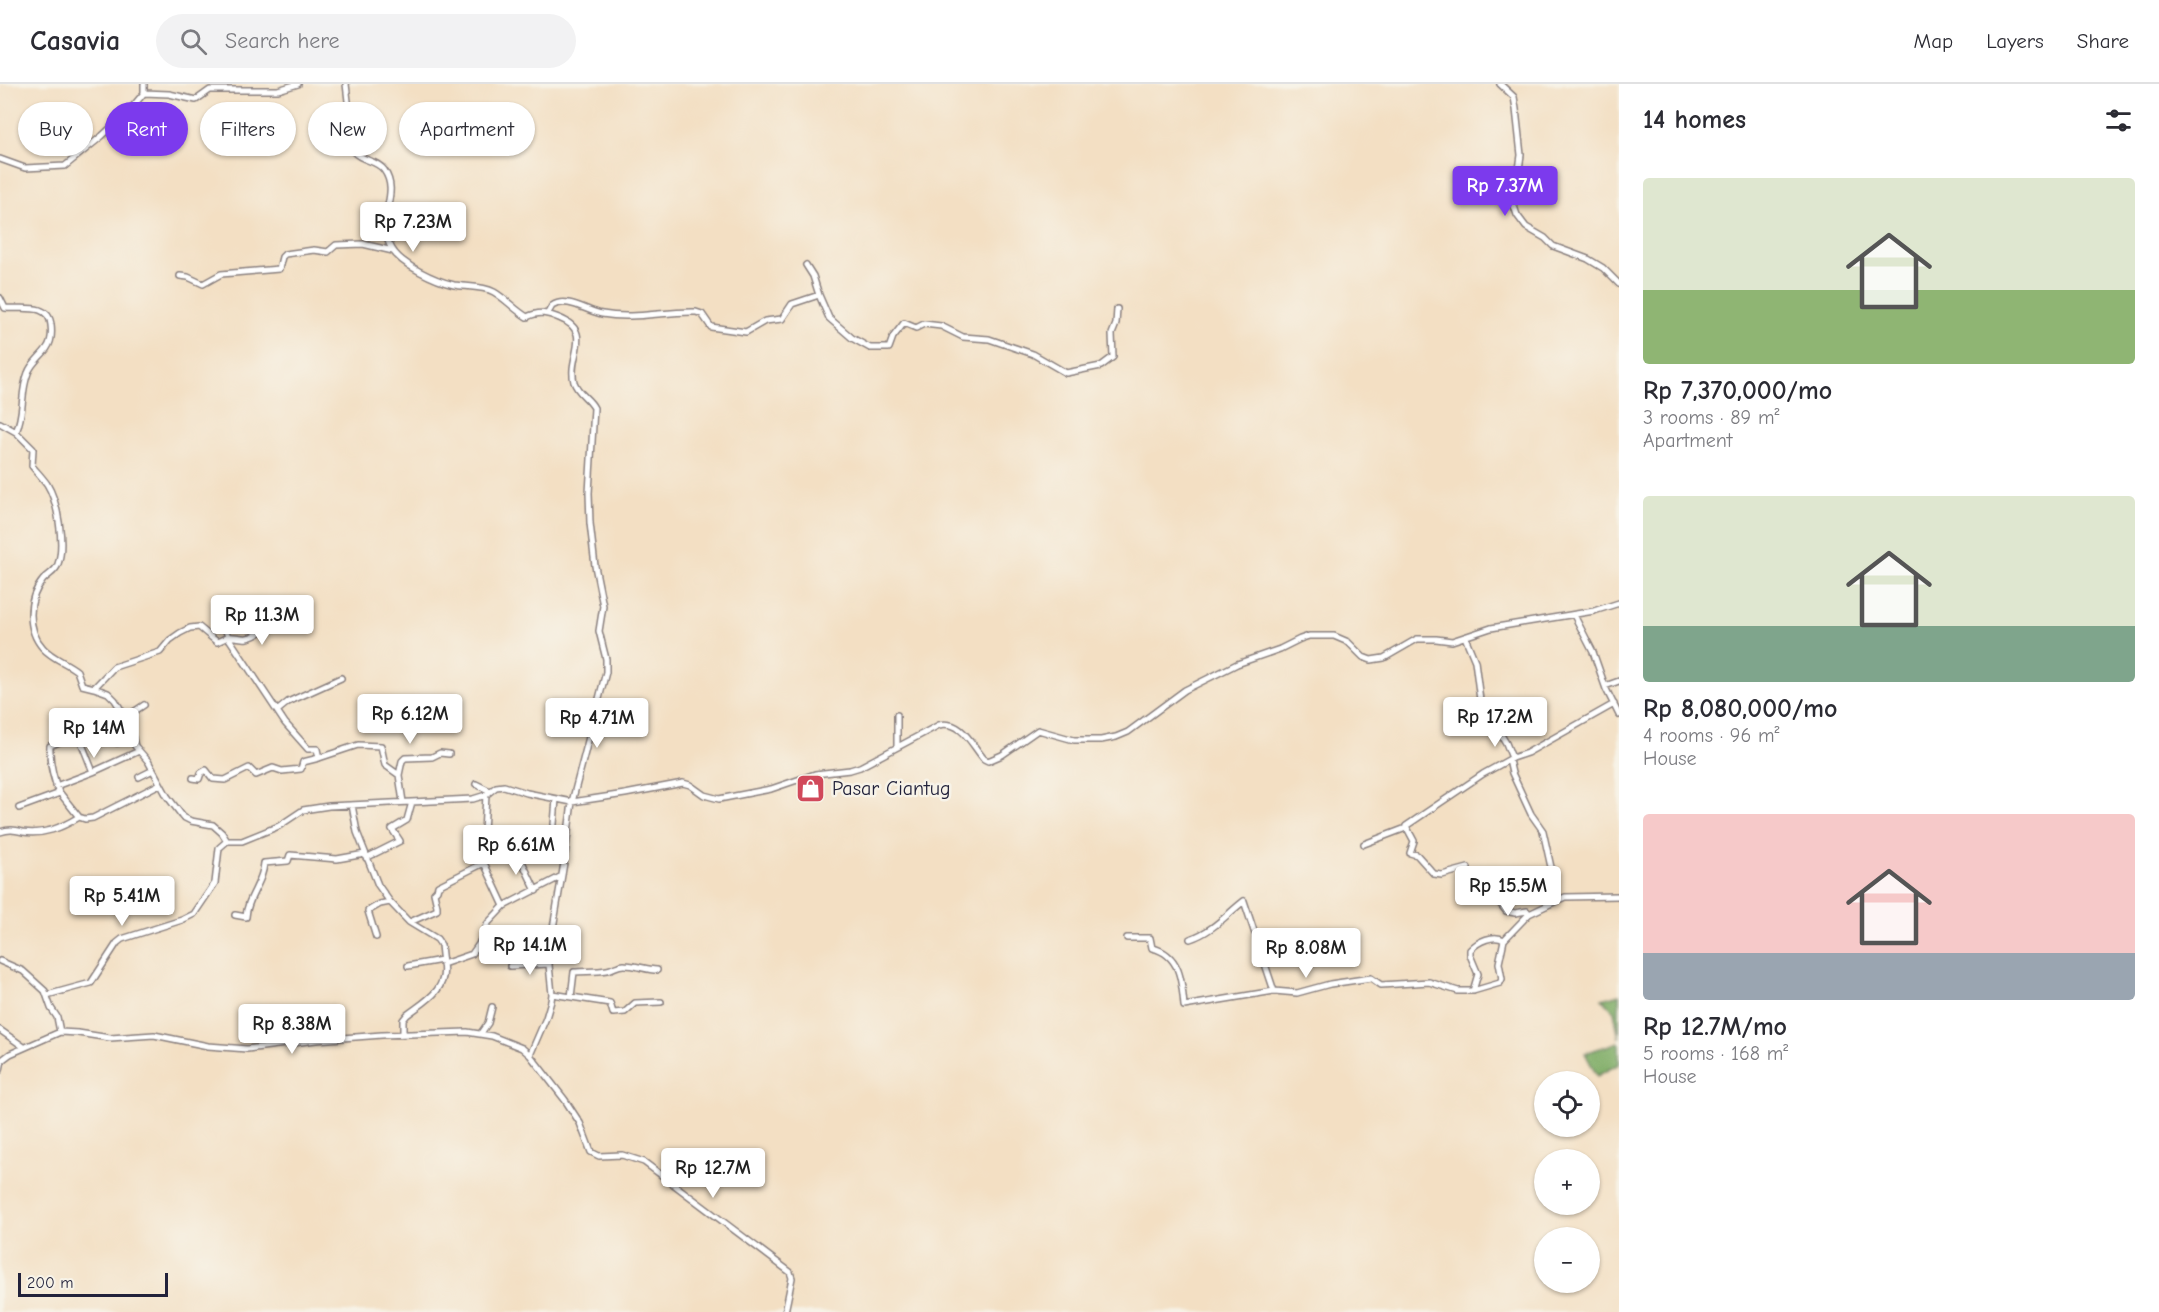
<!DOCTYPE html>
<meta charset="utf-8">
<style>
:root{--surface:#fff;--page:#f2f2f3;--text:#2b2b33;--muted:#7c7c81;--line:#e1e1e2;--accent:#7c3aed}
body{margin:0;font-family:"Comic Neue",sans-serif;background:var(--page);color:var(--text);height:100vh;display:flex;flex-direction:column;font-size:22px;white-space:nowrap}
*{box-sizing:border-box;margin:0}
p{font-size:20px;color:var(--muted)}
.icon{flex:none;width:33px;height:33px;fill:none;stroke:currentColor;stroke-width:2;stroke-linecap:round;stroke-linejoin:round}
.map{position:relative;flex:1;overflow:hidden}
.side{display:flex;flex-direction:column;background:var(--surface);width:540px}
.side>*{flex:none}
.banner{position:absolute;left:18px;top:18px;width:570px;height:54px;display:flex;gap:12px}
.buttons{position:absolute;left:1534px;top:987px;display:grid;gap:12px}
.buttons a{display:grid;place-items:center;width:66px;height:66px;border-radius:50%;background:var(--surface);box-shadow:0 2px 4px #0004;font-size:30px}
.scale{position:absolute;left:18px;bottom:15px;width:150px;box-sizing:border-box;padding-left:6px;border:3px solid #22223b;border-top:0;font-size:16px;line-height:21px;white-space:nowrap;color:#22223b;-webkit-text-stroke:4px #f7f3e8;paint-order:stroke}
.price{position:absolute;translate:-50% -51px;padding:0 14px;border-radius:6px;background:#fff;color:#222;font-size:20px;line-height:39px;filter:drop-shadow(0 2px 3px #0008)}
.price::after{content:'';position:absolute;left:50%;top:36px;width:18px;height:14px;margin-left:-9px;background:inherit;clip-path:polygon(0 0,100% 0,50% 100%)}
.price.current{background:var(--accent);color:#fff}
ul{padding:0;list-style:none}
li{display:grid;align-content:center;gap:12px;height:318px;padding:0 24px}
li span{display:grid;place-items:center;height:186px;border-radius:6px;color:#555}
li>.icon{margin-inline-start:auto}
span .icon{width:108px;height:108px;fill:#fffc;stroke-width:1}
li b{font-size:26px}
h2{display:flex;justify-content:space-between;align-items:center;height:72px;padding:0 24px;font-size:26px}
.chip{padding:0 21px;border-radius:27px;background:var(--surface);box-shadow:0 2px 4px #0004;font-size:21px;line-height:54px}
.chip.current{background:var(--accent);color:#fff}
header{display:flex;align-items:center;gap:36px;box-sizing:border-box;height:84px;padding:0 30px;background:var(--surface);border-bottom:2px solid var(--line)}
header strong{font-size:28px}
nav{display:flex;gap:33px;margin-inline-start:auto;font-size:21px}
.search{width:420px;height:54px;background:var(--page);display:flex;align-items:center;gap:15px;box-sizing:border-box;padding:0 21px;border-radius:33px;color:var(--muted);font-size:22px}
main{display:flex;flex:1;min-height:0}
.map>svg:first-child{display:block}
.forest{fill:#7eac65;stroke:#506750;stroke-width:1.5}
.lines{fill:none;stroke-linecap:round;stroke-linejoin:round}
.minor-casing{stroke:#8a807f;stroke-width:8}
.minor{stroke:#fff;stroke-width:5}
.labels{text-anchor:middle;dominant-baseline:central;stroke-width:5;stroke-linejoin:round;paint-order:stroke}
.poi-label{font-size:20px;fill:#22223b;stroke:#f7f3e8;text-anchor:start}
</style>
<header>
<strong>Casavia</strong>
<div class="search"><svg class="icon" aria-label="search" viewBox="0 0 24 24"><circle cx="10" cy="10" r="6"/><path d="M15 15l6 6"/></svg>Search here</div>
<nav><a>Map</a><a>Layers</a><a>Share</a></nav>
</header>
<main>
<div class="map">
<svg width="1619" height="1228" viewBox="0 0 1619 1228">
<rect width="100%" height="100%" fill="#f7f3e8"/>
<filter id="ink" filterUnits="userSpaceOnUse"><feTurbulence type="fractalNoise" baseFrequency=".0167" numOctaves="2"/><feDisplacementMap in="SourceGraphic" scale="12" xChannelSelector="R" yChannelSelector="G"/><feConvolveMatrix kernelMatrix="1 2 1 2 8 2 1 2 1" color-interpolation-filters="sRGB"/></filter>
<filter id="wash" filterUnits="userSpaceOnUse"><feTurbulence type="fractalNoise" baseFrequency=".008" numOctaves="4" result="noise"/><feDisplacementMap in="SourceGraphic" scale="24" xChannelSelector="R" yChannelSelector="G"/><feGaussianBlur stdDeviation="1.35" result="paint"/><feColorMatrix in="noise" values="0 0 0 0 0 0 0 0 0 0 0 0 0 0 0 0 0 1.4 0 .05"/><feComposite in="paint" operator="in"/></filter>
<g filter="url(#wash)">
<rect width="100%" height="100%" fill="#f3dfc3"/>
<!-- forest -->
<path class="forest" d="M 1619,910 L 1619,954 L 1614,927 L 1602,915 Z
M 1619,958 L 1619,980 L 1597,992 L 1585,969 Z"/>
</g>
<g filter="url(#ink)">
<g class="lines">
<defs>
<path id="minor" d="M 346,0 L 354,68 C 362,77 377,76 384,86 C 402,112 373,133 392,165 C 401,181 436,197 454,201 C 466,203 483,202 494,208 C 506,215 515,226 527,233 C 540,227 547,229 559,234 C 595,248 567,272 574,298 C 578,310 589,314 594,324 L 589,409 L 590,439 L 595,482 L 603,522 L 599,547 L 606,575 L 606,588 L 572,718 L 564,779 L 551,856 L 549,881 L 552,910 L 551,917 L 546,934 L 530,971 L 565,1016 L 580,1039 L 591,1068 L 599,1072 L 622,1071 L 644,1078 L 790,1188 L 792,1194 L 785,1228
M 1500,0 L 1514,13 L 1516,25 L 1521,71 L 1518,93 L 1511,103 L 1511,113 L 1517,131 L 1526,143 L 1545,154 L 1553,162 L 1588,175 L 1603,184 L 1619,200
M 144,9 L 169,10 L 196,16 L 210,6 L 278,6 L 298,0
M 0,75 L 25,84 L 65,82 L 102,52 L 129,27 L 144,9 L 144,0
M 806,181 L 813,192 L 819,211
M 180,192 L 188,193 L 203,200 L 221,190 L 279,185 L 282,173 L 285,170 L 314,166 L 328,168 L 336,161 L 363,160 L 393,167
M 0,214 L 5,224 C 21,226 49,218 51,241 C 52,249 52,257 47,264 C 41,273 32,278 28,289 C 20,309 25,328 16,348
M 548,229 L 552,222 C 567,212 586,227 602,230 C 634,236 664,227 696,228 L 702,230 L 711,243 L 746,248 L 765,237 L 782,235 L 792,220 L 819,211 L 829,234 L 852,254 L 870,264 L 889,264 L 893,253 L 904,239 L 916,244 L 924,240 L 941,242 L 963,253 L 989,255 L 1033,270 L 1066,289 L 1101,282 L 1113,273 L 1112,250 L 1116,240 L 1117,225
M 0,339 L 16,348 L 33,365 L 32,382 C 37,388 42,393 47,400 C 58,418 65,460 58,480 C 56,488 48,490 43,496 C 27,515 27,546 43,564 C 53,575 66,578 77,587 L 82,601 L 94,604 L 114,583 L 160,568 L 170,556 L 180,549 L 190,544 L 199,543 L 217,558 L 228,553 L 285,639 L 308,665 L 317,665 L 319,674 L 358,661 L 381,662 L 385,681 L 399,691 L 403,718
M 1574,531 L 1593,568 L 1606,605 L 1619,631
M 221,532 L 228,553 C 235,552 242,555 247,554 C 260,552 269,540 278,531
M 1465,553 L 1475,577 L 1480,616 L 1506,659 L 1512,674 L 1483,690 L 1406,742 L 1414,757 L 1410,769 L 1417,771 L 1434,790 L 1442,791 L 1468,784
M 1605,602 L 1619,597
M 94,604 L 108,609 L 115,616 L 128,637 L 135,662 L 148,677 L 167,712 L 183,733 L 191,737 L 213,741 L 222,749 L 227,757
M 277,627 L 288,618 L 341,594
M 897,631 L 897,662
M 126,633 L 144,621
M 78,650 L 93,688
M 117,659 L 133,654
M 1512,674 L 1527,669 L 1614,620
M 1509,676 L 1512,689 L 1531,730 L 1543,747 L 1558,815
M 399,691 L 402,677 L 405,674 L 432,673 L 440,669 L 449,670
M 139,693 L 153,686
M 193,694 L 199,695 L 201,689 L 206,686 L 213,695 L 225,696 L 249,684 L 256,691 L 273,684 L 282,687 L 301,685 L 303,678 L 319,674
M 476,700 L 490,707
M 56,702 L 93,688 L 139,667
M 59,709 C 53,693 49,679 50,662 L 101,639 L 125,632
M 352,721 L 357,748 L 378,801 L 390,818 L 409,838 L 437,855 L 441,861 L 443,880 L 472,870 L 479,860 L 488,839 L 504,822 L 560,793
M 19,724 L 60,709 L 79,733
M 554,740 L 556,715
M 0,748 C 10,745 14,746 23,748 C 44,751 61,744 79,733 L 85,735 L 93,734 L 160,700
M 481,757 L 484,748 L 486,711
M 1364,760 L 1406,744
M 517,767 L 536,807
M 504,770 L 539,762
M 366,774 L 400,757 L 392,745 L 407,736 L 412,718
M 1478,801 L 1481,816 L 1498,817 L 1506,827 L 1515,829 L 1527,827 L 1529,830
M 235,831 L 246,833 C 247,813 263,799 264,779 L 288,777 L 290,771 L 337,775 L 365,770
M 410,838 L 437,826 L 437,822 L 434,809 L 437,806 L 438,802 L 482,780 L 485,781 L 504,822
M 376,853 L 368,827 L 380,820 L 390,818
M 526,854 L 552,848
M 1127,854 L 1150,854 L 1152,864 C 1180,870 1182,897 1184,922 L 1274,907 L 1297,909 L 1330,900 L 1371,894 L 1381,901 L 1429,898 L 1458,907 L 1473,907 L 1500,899 L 1502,895 L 1499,879 L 1504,856 L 1529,830 L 1565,813 L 1619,812
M 1190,855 C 1212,848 1226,831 1244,817 L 1274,907
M 0,877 L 23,887 L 45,907 L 51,924 L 57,933 L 60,948
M 408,882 L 442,876
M 510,882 L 549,880
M 1473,907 L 1478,890 L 1470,871 L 1470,866 C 1478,857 1494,850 1504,856
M 552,910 L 610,919 L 613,929 L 625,928 L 635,919 L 661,918
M 47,911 L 91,899 L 117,859 L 122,855 L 182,836 L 194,830 L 215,799 L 219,764 L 227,757 L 242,757 L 279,742 L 303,726 L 329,722 L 473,715 L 486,711 L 496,703 L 504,702 L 527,709 L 572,718 L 625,710 L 683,699 L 690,701 L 704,711 L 719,715 L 771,705 L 815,690 L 850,686 L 860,683 L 939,641 C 962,636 971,660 984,675 L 988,677 L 1002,671 L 1038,646 L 1074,656 L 1101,656 L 1116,653 L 1128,648 L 1185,606 L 1237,580 L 1280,565 L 1300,555 L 1309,552 L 1334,552 L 1348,558 L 1363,573 L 1371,576 L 1384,574 L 1417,555 L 1436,555 L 1452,557 L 1491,544 L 1594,527 L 1619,519
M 571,913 L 574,888 C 585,887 596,888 607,886 C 614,885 618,880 625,881 C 636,881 646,886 657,886
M 0,946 L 24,963
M 481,949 L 488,939 L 492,923
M 403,951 L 403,936 L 407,931 C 425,917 448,906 443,880
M 0,986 L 2,976 L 10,970 L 60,948 L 78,949 L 110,954 L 154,951 L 208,962 L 247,965 L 316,956 L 382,951 L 467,948 L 492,952 L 522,964 L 530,971"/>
</defs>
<!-- minor casing -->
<use href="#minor" class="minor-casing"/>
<!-- minor -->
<use href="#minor" class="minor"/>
</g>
</g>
<!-- icons -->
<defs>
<symbol id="shop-square" viewBox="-11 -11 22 22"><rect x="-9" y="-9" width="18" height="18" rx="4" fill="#d1495b" stroke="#f7f3e8"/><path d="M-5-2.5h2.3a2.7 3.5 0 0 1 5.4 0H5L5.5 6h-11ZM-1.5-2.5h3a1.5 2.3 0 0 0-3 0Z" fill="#fff"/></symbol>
</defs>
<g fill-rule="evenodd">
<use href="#shop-square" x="794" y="688" width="33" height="33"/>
</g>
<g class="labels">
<!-- poi labels -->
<g class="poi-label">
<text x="832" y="704">Pasar Ciantug</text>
</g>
</g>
</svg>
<div class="buttons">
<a><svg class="icon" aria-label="locate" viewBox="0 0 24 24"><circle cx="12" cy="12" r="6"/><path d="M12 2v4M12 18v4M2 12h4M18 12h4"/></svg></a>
<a>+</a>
<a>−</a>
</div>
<div class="scale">200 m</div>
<b class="price current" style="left:1505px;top:133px">Rp 7.37M</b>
<b class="price" style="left:413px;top:169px">Rp 7.23M</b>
<b class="price" style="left:262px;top:562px">Rp 11.3M</b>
<b class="price" style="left:410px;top:661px">Rp 6.12M</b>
<b class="price" style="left:1495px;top:664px">Rp 17.2M</b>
<b class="price" style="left:597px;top:665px">Rp 4.71M</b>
<b class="price" style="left:94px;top:675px">Rp 14M</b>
<b class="price" style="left:516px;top:792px">Rp 6.61M</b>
<b class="price" style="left:1508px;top:833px">Rp 15.5M</b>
<b class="price" style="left:122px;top:843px">Rp 5.41M</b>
<b class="price" style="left:530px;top:892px">Rp 14.1M</b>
<b class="price" style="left:1306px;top:895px">Rp 8.08M</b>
<b class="price" style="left:292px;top:971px">Rp 8.38M</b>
<b class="price" style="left:713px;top:1115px">Rp 12.7M</b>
<div class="banner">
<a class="chip">Buy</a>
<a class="chip current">Rent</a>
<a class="chip">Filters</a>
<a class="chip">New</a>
<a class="chip">Apartment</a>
</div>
</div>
<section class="side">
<h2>14 homes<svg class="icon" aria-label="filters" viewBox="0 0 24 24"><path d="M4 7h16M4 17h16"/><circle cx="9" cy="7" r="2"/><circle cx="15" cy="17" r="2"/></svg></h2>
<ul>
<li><span style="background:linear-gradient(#dfe7d0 60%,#8fb573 0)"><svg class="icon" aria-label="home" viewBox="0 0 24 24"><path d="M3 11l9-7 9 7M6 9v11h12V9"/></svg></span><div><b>Rp 7,370,000/mo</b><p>3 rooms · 89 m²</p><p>Apartment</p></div></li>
<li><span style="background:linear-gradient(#dfe7d0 70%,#7fa58c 0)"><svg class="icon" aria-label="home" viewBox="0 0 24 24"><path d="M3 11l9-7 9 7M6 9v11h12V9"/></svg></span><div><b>Rp 8,080,000/mo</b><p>4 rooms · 96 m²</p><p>House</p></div></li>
<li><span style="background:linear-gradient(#f6c9c9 75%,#9aa5b1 0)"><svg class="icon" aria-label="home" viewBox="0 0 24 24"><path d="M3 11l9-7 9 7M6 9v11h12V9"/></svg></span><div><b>Rp 12.7M/mo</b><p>5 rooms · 168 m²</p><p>House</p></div></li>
</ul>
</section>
</main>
